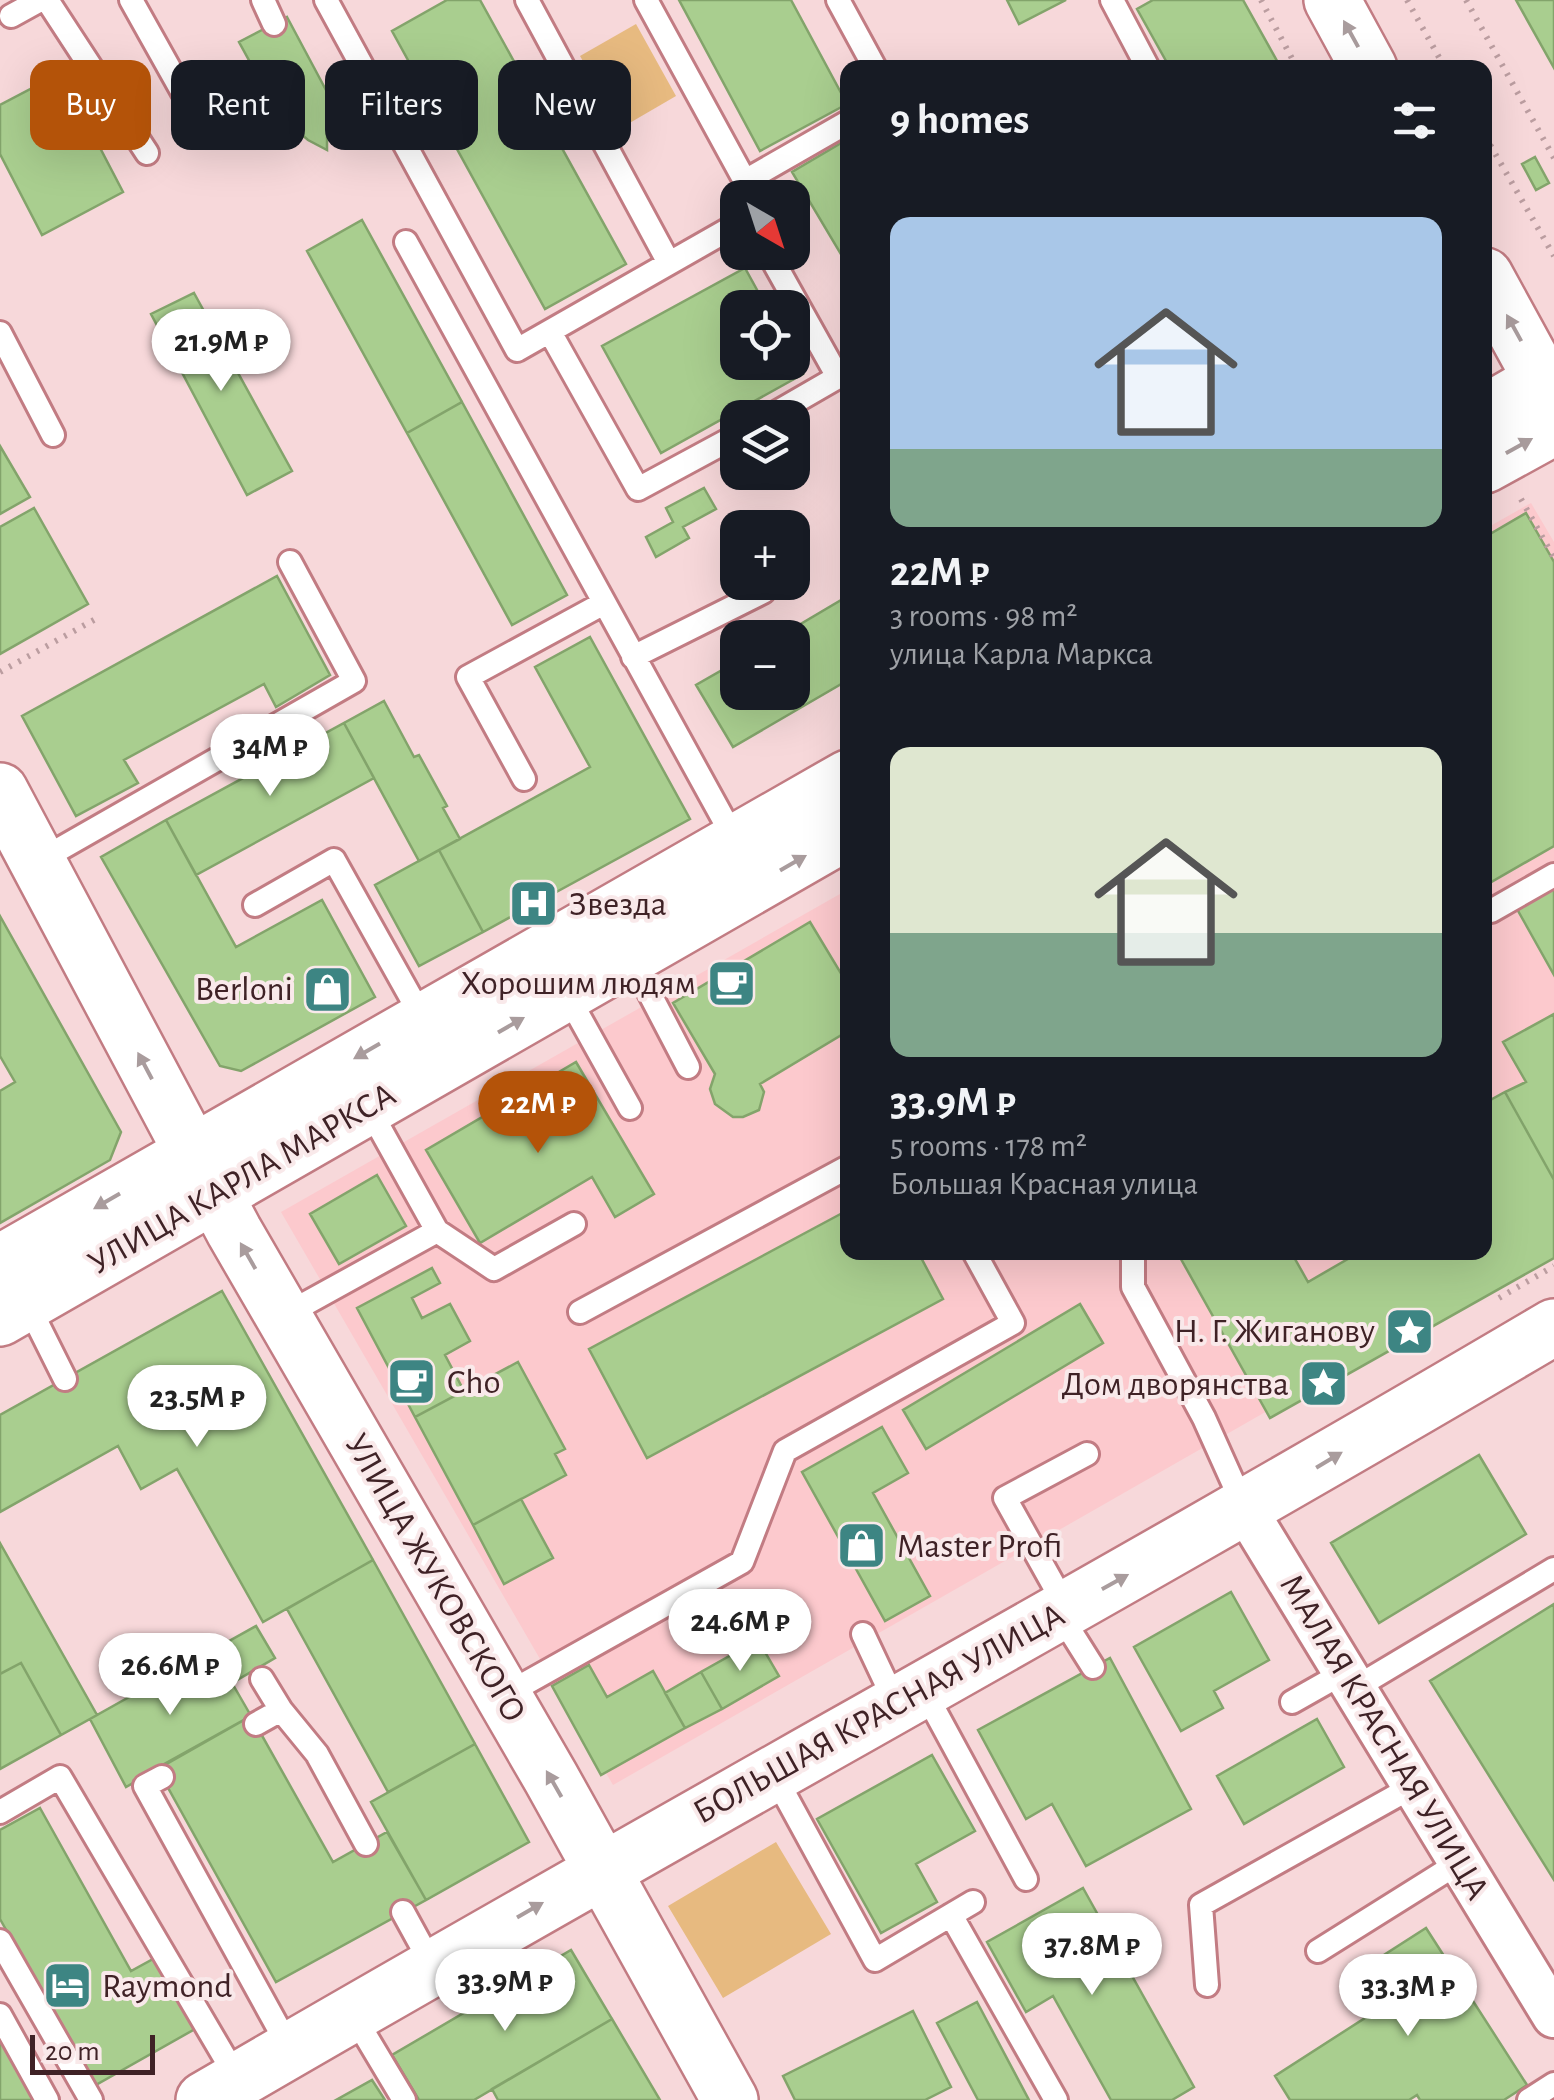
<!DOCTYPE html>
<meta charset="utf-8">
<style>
:root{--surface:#171b24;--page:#242831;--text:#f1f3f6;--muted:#9ea1a6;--accent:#b45309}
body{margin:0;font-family:"Alegreya Sans",sans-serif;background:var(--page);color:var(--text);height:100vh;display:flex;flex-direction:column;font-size:38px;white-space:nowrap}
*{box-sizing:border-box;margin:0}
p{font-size:32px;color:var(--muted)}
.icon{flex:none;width:55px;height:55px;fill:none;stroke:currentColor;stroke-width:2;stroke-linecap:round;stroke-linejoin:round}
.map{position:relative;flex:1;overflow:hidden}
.drawer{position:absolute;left:840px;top:60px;width:652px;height:1200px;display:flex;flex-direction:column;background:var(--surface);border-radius:20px;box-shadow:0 10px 40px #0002}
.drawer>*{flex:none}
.guide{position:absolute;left:30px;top:60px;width:660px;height:90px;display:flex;gap:20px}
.needle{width:65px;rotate:141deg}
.fabs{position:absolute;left:720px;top:180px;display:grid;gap:20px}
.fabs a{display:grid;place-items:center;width:90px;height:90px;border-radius:20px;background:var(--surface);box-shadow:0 10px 40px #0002;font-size:50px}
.scale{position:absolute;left:30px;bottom:25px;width:125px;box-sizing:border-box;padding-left:10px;border:5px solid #3f2226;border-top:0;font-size:28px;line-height:35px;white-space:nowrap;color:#3f2226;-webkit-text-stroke:8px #f9e9ea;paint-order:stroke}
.price{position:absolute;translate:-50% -85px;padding:0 22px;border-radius:35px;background:#fff;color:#222;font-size:32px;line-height:65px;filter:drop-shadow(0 2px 5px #0008)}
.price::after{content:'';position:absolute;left:50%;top:60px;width:30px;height:22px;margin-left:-15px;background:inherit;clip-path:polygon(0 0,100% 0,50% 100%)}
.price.on{background:var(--accent);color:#fff}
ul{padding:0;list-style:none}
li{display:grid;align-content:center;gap:20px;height:530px;padding:0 50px}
li span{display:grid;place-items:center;height:310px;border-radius:20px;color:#555}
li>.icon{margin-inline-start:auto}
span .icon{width:180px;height:180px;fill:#fffc;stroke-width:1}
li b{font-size:42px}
h2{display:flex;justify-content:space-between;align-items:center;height:120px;padding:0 50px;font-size:42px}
.tag{padding:0 35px;border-radius:20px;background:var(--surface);box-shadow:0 10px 40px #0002;font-size:35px;line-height:90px}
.tag.on{background:var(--accent);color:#fff}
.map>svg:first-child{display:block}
.built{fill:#fcc9cd}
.green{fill:#e7ba80}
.building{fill:#a9ce8f;stroke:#83a46b;stroke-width:2.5}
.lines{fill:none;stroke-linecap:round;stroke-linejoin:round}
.service-casing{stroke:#c27c83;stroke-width:28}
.minor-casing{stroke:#c27c83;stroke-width:48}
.tertiary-casing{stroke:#c27c83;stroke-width:60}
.secondary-casing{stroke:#c27c83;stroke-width:60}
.path{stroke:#bb9da0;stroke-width:6;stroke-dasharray:2.5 8;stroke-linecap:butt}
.service{stroke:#fff;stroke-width:22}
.minor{stroke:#fff;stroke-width:42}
.tertiary{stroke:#fff;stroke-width:55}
.secondary{stroke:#fff;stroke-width:55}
.oneway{fill:#a99c9d}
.labels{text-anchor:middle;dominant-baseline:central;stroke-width:8;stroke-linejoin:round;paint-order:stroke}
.poi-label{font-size:35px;fill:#3f2226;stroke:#f9e9ea;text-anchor:start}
.street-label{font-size:35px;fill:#3f2226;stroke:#f9e9ea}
</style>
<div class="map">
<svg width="1554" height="2100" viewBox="0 0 1554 2100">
<rect width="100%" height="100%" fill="#f7d8da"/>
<!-- built -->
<path class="built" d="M 1531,503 L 1554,542 L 1554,1247 L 613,1785 L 281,1212 L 847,890 L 848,1252 L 1485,1252 L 1485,529 Z"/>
<!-- green -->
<path class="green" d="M 636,24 L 676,96 L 621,128 L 580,56 Z
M 776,1842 L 831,1934 L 723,1998 L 668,1906 Z"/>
<!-- building -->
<path class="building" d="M 447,0 L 480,0 L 626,264 L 545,309 L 392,31 Z
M 679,0 L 791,0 L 847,104 L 760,151 Z
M 1007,0 L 1066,0 L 1019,24 Z
M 1153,0 L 1243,0 L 1281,68 L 1170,68 L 1137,9 Z
M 1516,0 L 1554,0 L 1554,68 Z
M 287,17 L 327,92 L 327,150 L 308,140 L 279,115 L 239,42 Z
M 61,73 L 123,192 L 42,235 L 0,154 L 0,105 Z
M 848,139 L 848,266 L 792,172 Z
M 1535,157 L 1549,183 L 1536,190 L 1522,164 Z
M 362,220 L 462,402 L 407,433 L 307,251 Z
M 745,268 L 767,308 L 738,308 L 738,362 L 792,362 L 792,354 L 803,374 L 661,453 L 602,346 Z
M 194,293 L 292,471 L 247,495 L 151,314 Z
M 462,402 L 567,595 L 512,625 L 407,433 Z
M 0,446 L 30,497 L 0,514 Z
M 704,488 L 716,509 L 683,527 L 689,538 L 656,557 L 646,537 L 673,522 L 666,508 Z
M 34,508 L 88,604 L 0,654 L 0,527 Z
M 1526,513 L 1554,562 L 1554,846 L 1486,885 L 1485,537 Z
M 277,576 L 330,675 L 276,707 L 264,684 L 124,760 L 138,783 L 76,816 L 22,716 Z
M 848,596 L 848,680 L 733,747 L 696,685 L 738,661 L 738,692 L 792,692 L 792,638 L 777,638 Z
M 590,637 L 690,819 L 483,932 L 439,850 L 590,767 L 535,667 Z
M 384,701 L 414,757 L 419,755 L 447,806 L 443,808 L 460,839 L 419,861 L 344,723 Z
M 344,723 L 374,778 L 196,875 L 166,820 Z
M 166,820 L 236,947 L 322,900 L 375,997 L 241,1071 L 220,1066 L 101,857 Z
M 439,850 L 483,932 L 419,966 L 375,885 Z
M 1554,888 L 1554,975 L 1517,909 Z
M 0,916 L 121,1132 L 110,1160 L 0,1223 L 0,1091 L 15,1082 L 0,1056 Z
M 810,922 L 848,985 L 848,1031 L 760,1084 L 764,1092 L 759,1110 L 743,1117 L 733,1117 L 715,1104 L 710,1089 L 715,1074 L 673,1003 Z
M 1554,1014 L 1554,1180 L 1505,1092 L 1526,1082 L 1503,1042 Z
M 576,1062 L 654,1194 L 615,1217 L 592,1177 L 480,1243 L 426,1150 Z
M 1505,1092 L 1554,1180 L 1554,1258 L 1270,1418 L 1177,1252 L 1291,1252 L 1308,1282 L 1360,1252 L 1485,1252 L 1485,1103 Z
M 377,1175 L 406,1226 L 339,1264 L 310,1214 Z
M 848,1210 L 848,1252 L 918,1252 L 943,1299 L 647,1458 L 589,1349 Z
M 432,1268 L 440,1283 L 412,1298 L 422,1318 L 450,1304 L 470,1341 L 445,1355 L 464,1391 L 415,1417 L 357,1308 Z
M 222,1291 L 373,1560 L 263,1622 L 177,1469 L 141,1489 L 118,1446 L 0,1512 L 0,1415 Z
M 1080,1304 L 1103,1343 L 926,1449 L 903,1410 Z
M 518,1362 L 565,1449 L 555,1454 L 566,1475 L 473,1525 L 415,1417 Z
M 882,1427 L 908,1473 L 873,1493 L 930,1596 L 885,1621 L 802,1472 Z
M 1479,1455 L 1526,1534 L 1379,1623 L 1331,1543 Z
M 521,1499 L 553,1558 L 504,1584 L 473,1525 Z
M 0,1543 L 97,1715 L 61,1735 L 21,1663 L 0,1674 Z
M 373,1560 L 475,1744 L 388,1792 L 287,1609 Z
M 1231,1592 L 1269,1660 L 1214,1691 L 1223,1708 L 1181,1731 L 1134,1647 Z
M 1554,1604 L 1554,1880 L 1430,1681 Z
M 256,1626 L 275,1658 L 232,1683 L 213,1650 Z
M 758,1640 L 779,1676 L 722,1709 L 701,1672 Z
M 213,1650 L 251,1716 L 126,1787 L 90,1719 Z
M 1110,1658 L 1191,1809 L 1086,1866 L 1052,1804 L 1026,1819 L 978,1730 Z
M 21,1663 L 61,1735 L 0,1769 L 0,1674 Z
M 589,1665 L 607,1697 L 653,1671 L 685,1728 L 601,1775 L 552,1686 Z
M 701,1672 L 722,1709 L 685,1728 L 665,1693 Z
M 251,1716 L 333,1862 L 387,1832 L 426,1900 L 276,1982 L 157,1768 Z
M 1317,1719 L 1344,1767 L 1244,1824 L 1217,1776 Z
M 475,1744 L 529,1842 L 426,1900 L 371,1802 Z
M 932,1755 L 975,1831 L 916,1864 L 937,1902 L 881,1933 L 817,1819 Z
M 40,1808 L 131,1971 L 155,1958 L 195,2029 L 94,2086 L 0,1919 L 0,1830 Z
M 1083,1888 L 1194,2087 L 1172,2100 L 1111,2100 L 1053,1996 L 1026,2012 L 987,1942 Z
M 1426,1928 L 1527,2085 L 1504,2100 L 1420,2100 L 1417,2095 L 1409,2100 L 1290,2100 L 1275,2076 L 1368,2016 L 1345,1980 Z
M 571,1950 L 612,2019 L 474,2100 L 419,2100 L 392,2055 Z
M 977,2002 L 1029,2100 L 978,2100 L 937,2023 Z
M 913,2011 L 951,2087 L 925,2100 L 795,2100 L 783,2076 Z
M 612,2019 L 660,2100 L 498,2100 L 492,2089 Z
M 5,2041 L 38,2100 L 0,2100 L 0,2043 Z
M 372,2080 L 385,2100 L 336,2100 Z"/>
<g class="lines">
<defs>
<path id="service" d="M 47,0 L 147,153
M 131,0 L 187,100
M 263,0 L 274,24
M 326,0 L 517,350 L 738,224
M 527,0 L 669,263
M 646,0 L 745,181 L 747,198
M 838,0 L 875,68
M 1112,0 L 1148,68
M 11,16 L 40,0
M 745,181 L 848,122
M 406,242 L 736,842
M 550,332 L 638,489 L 738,435
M 0,333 L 53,435
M 767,418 L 838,377 L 768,252
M 633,657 L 763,592
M 524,779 L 468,677 L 604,603
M 37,862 L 354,681 L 290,562
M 255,905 L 334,860 L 423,1019
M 1485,912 L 1491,911 L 1554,875
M 630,956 L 688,1067
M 566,993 L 630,1108
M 437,1231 L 494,1269 L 574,1224
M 1133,1252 L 1133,1287 L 1204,1418 L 1244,1507
M 27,1303 L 65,1379
M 580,1312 L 848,1167
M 283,1316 L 437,1231 L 368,1107
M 1067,1609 L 1005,1498 L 1087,1454
M 1059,1613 L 1093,1667
M 863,1634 L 896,1704
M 262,1679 L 281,1710 L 317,1754 L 366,1844
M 1355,1688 L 1554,1569
M 923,1689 L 1026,1879
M 503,1696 L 742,1562 L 785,1451 L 1013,1323 L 974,1252
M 1292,1702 L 1345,1672
M 256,1724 L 281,1710
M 773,1773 L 875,1960 L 973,1902
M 162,1777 L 145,1786 L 290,2049
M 0,1812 L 60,1777 L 238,2080
M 403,1912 L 432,1965
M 951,1915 L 1056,2100
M 0,1941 L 91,2100
M 1318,1951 L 1460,1862
M 1207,1985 L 1201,1905 L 1414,1786
M 352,2013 L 404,2100
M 0,2015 L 47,2100
M 1529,2100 L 1554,2084"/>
<path id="minor" d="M 1245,1509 L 1554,2016"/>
<path id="tertiary" d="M 0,791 L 234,1231 L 551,1778 L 730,2100
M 204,2100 C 652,1838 1107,1591 1554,1327"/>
<path id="secondary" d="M 1332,0 L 1369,68
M 1485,276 L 1542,380 L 1554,393
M 1485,413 L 1554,373
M 1485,465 L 1554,427
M 0,1263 L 848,778
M 0,1318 L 848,831"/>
</defs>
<!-- service casing -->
<use href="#service" class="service-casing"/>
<!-- minor casing -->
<use href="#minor" class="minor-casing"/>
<!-- tertiary casing -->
<use href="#tertiary" class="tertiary-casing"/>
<!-- secondary casing -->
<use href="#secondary" class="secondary-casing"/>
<!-- path -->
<path class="path" d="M 1261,0 L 1297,68
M 1407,0 L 1445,68
M 1466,0 L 1554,158
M 1485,136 L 1554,256
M 1521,499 L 1554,558
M 0,672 L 101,616
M 1499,1298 L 1554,1266"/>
<!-- service -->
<use href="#service" class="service"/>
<!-- minor -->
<use href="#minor" class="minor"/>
<!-- tertiary -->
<use href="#tertiary" class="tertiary"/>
<!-- secondary -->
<use href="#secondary" class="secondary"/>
</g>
<!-- one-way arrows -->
<defs><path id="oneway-solid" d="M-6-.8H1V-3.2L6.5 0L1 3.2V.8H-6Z" transform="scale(2.5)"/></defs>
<g class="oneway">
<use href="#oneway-solid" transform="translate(1351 34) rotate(-119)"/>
<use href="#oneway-solid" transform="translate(1514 328) rotate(-119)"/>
<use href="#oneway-solid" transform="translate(1519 446) rotate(-29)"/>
<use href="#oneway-solid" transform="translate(793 863) rotate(-30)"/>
<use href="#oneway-solid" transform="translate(511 1025) rotate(-30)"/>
<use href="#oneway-solid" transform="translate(367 1051) rotate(150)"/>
<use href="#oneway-solid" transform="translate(145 1066) rotate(-118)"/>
<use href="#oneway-solid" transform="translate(107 1201) rotate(150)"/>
<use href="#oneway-solid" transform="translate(248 1256) rotate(-120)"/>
<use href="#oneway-solid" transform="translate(1329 1460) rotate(-31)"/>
<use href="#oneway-solid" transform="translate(1115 1582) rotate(-29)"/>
<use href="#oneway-solid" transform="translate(554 1784) rotate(-120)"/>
<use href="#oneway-solid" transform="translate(530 1910) rotate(-30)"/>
</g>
<!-- icons -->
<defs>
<symbol id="hospital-square" viewBox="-11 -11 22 22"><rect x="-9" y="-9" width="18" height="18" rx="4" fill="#3d8583" stroke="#f9e9ea"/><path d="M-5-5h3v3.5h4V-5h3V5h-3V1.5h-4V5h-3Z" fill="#fff"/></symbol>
<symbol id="cafe-square" viewBox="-11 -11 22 22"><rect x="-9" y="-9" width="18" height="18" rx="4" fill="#3d8583" stroke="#f9e9ea"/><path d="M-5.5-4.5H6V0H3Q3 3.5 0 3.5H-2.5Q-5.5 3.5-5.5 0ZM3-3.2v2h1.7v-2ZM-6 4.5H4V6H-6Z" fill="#fff"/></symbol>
<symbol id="shop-square" viewBox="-11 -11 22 22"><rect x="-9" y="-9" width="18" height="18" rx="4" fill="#3d8583" stroke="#f9e9ea"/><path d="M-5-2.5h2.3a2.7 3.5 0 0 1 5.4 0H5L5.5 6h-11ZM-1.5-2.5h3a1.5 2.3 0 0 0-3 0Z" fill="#fff"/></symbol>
<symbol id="sight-square" viewBox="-11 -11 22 22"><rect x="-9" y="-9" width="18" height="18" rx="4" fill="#3d8583" stroke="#f9e9ea"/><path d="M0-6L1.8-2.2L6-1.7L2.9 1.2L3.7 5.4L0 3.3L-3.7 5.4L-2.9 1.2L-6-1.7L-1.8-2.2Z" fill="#fff"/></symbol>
<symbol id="hotel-square" viewBox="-11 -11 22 22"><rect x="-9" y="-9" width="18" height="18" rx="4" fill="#3d8583" stroke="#f9e9ea"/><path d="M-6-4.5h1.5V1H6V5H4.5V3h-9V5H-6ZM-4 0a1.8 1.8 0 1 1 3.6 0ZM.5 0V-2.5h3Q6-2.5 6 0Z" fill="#fff"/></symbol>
</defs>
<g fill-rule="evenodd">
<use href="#hospital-square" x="506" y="876" width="55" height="55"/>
<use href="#cafe-square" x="704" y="956" width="55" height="55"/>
<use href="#shop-square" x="300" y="962" width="55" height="55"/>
<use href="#sight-square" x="1382" y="1304" width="55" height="55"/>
<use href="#cafe-square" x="384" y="1354" width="55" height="55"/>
<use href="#sight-square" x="1296" y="1356" width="55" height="55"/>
<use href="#shop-square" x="834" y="1518" width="55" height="55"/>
<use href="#hotel-square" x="40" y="1958" width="55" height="55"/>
</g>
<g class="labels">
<!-- poi labels -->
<g class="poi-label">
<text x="569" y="904">Звезда</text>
<text x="696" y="983" text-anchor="end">Хорошим людям</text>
<text x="293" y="989" text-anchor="end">Berloni</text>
<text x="1375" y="1331" text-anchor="end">Н. Г. Жиганову</text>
<text x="447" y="1382">Cho</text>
<text x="1289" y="1384" text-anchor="end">Дом дворянства</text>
<text x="897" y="1546">Master Profi</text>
<text x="102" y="1986">Raymond</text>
</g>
<!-- street labels -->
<g class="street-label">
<text transform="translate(242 1179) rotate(-30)">УЛИЦА КАРЛА МАРКСА</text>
<text transform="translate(435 1578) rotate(60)">УЛИЦА ЖУКОВСКОГО</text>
<text transform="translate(879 1714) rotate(-29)">БОЛЬШАЯ КРАСНАЯ УЛИЦА</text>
<text transform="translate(1384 1737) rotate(59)">МАЛАЯ КРАСНАЯ УЛИЦА</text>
</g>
</g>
</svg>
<div class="fabs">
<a><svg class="needle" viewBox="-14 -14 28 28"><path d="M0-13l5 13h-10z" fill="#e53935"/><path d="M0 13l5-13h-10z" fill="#9ea1a6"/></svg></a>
<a><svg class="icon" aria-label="locate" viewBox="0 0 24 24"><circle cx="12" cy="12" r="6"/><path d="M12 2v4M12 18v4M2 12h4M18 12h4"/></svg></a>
<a><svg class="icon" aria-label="layers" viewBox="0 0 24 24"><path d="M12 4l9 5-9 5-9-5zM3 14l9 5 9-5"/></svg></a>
<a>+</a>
<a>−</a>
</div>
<div class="scale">20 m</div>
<b class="price" style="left:221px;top:394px">21.9M ₽</b>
<b class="price" style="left:270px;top:799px">34M ₽</b>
<b class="price on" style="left:538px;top:1156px">22M ₽</b>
<b class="price" style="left:197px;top:1450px">23.5M ₽</b>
<b class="price" style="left:740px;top:1674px">24.6M ₽</b>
<b class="price" style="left:170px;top:1718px">26.6M ₽</b>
<b class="price" style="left:1092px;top:1998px">37.8M ₽</b>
<b class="price" style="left:505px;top:2034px">33.9M ₽</b>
<b class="price" style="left:1408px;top:2039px">33.3M ₽</b>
<div class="guide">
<a class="tag on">Buy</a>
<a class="tag">Rent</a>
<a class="tag">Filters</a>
<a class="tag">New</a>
</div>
<section class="drawer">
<h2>9 homes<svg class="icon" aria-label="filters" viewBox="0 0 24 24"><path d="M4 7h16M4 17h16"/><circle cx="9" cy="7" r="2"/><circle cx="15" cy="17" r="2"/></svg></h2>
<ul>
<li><span style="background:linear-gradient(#a9c7e8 75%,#7fa58c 0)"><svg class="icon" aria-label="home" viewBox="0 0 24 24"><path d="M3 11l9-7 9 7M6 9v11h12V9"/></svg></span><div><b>22M ₽</b><p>3 rooms · 98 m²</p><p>улица Карла Маркса</p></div></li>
<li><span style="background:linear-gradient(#dfe7d0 60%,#7fa58c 0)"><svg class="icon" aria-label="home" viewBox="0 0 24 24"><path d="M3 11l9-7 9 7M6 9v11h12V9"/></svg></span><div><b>33.9M ₽</b><p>5 rooms · 178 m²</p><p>Большая Красная улица</p></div></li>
</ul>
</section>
</div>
